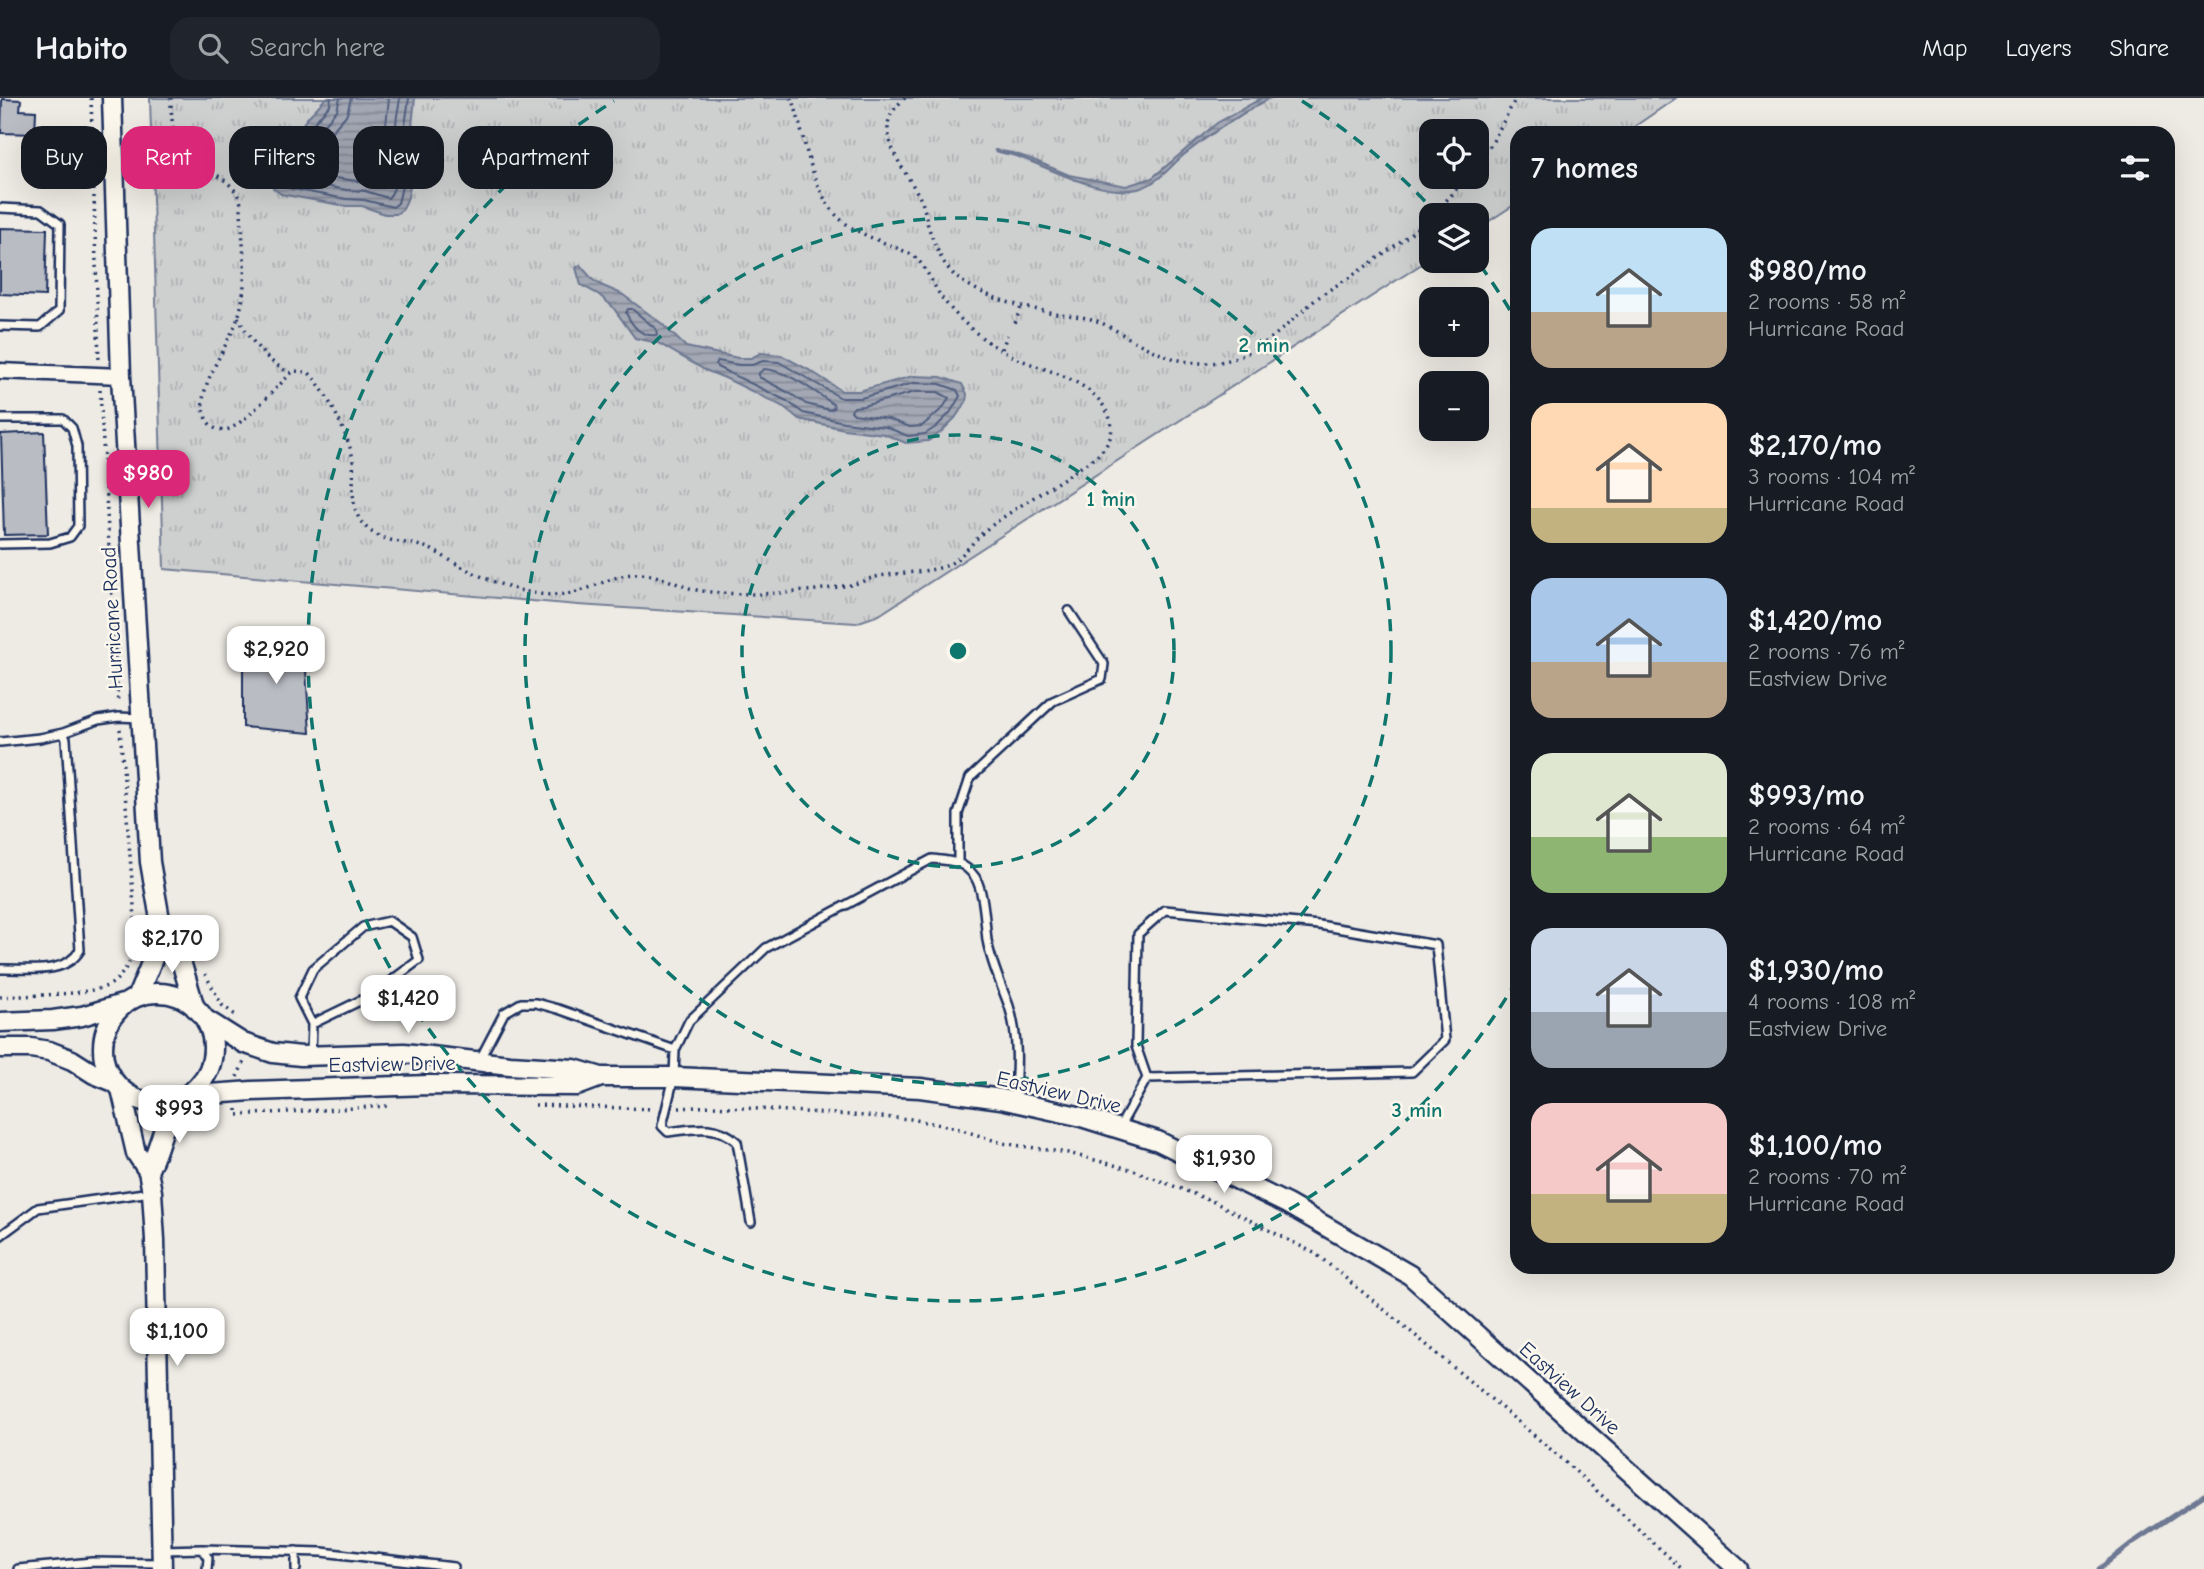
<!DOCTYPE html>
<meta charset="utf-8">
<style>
:root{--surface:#171b24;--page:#20242c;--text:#f1f3f6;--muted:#9ea1a6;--line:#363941;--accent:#db2777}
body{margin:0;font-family:"Comic Neue",sans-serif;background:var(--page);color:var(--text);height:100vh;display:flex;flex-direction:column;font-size:26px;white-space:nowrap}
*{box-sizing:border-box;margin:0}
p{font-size:23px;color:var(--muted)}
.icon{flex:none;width:38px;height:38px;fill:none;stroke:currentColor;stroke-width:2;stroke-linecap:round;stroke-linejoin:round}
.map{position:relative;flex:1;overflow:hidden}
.panel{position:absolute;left:1510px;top:28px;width:665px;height:1148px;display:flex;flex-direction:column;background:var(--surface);border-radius:21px;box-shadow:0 7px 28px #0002}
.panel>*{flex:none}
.banner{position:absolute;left:21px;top:28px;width:665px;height:63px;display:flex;gap:14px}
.buttons{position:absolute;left:1419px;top:21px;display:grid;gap:14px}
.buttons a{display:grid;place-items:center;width:70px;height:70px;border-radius:14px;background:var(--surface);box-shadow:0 7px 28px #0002;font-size:35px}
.price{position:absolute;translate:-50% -60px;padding:0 16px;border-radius:14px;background:#fff;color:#222;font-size:23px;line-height:46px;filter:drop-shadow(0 2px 4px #0008)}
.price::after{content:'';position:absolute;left:50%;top:42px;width:21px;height:16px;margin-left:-10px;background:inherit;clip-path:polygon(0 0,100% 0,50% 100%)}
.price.selected{background:var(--accent);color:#fff}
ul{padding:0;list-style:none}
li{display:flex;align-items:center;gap:21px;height:175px;padding:0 21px}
li span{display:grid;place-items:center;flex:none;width:196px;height:140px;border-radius:21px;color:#555}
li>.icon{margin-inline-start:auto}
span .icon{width:84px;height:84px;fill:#fffc;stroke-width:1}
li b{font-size:30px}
h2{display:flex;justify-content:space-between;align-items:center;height:84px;padding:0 21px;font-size:30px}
.tag{padding:0 24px;border-radius:21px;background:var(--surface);box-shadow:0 7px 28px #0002;font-size:24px;line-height:63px}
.tag.selected{background:var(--accent);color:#fff}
header{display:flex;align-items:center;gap:42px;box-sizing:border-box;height:98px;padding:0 35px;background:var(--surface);border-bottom:2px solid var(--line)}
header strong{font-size:33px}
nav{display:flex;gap:38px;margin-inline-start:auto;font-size:24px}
.search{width:490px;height:63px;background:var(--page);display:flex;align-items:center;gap:18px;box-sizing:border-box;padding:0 24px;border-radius:21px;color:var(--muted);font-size:26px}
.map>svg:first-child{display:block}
.grass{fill:url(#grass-tufts);stroke:#747f96;stroke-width:2;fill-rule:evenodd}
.water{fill:url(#water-rules);stroke:#6d7892;stroke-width:2}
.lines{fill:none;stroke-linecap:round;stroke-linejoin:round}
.shore{stroke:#515f80;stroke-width:2}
.stream{stroke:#6d7892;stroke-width:5}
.building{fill:#b9bcc3;stroke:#1b2f5e;stroke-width:2}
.service-casing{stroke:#1b2f5e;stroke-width:12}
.minor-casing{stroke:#1b2f5e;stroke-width:19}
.tertiary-casing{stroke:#1b2f5e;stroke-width:23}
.path{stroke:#1b2f5e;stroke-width:3.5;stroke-dasharray:2 5;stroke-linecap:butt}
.service{stroke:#fbf7ec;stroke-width:7}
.minor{stroke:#fbf7ec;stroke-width:14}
.tertiary{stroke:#fbf7ec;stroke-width:18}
.ring{fill:none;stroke:#0f766e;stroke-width:3.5;stroke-dasharray:12 9}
.labels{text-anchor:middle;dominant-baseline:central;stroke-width:5;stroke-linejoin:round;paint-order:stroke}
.street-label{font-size:21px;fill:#1b2f5e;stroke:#fbf7ec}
.centre{fill:#0f766e;stroke:#fbf7ec;stroke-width:3.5}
.ring-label{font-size:21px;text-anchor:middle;font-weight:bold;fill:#0f766e;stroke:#fbf7ec;stroke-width:5;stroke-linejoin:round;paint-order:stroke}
</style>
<header>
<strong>Habito</strong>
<div class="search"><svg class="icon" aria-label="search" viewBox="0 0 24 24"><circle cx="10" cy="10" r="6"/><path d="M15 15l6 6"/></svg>Search here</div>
<nav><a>Map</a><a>Layers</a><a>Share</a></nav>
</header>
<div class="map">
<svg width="2204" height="1471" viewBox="0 0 2204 1471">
<defs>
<pattern id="grass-tufts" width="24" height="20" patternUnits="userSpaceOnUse" patternTransform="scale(1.75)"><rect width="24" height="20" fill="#cecfcf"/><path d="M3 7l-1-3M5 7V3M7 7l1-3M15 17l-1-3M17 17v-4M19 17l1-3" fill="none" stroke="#b0b2b4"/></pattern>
<pattern id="water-rules" width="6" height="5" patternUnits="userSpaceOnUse" patternTransform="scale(1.75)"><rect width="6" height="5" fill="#a3a8b4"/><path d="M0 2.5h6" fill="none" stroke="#848996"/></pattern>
</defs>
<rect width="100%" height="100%" fill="#eeebe4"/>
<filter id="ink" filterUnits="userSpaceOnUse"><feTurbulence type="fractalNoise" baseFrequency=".0143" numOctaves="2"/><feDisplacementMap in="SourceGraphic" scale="14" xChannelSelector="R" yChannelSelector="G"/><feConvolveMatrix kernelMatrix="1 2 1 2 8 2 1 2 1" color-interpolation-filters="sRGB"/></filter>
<g filter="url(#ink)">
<!-- grass -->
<path class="grass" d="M 150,0 L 1676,0 L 1625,35 L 1517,35 L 1517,105 L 1477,131 L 1477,117 L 1432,117 L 1431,160 L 879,517 L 856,525 L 578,507 L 164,471 ZM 1432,33 L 1477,33 L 1477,79 L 1432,79 Z"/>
<!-- water -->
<path class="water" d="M 326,0 L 415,0 L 412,28 L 414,68 L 408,99 L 403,111 L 396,116 L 385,116 L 362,108 L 346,108 L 291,98 L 281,96 L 273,90 L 274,74 L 291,50 L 292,40 L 309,18 Z
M 1262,0 L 1270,0 C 1241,16 1211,35 1185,56 C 1170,68 1158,86 1138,91 C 1102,99 1052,71 1019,59 C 1011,56 1002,56 994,52 L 1013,55 L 1031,61 L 1069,77 L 1126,88 L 1152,80 L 1217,25 Z
M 580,167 L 593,182 L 603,188 L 622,196 L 661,225 L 686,249 L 738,260 L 751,260 L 761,255 L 781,257 L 811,273 L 842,293 L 859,293 L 913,278 L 941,279 L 962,286 L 967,296 L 966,304 L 955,320 L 941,334 L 928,343 L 906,345 L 884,336 L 844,331 L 799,321 L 784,309 L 725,280 L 705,272 L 658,245 L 635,240 L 612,208 L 598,196 L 581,187 L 576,170 Z"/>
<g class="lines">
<!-- shore -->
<path class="shore" d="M 331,0 L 330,7 L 301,39 L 297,53 L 280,77 L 279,86 L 292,91 L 346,101 L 364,102 L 393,109 L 398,105 L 407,68 L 405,28 L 409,0
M 340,0 L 337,12 L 309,44 L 305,56 L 291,81 L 346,92 L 365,93 L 388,100 C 402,87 396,47 396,28 C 396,19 399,9 400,0
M 351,0 L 347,16 L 318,49 L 309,72 L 311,74 L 335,80 L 380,86 L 384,84 L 388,67 L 386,27 L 389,0
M 628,211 L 632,211 L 656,231 L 657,237 C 641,239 633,229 626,215 Z
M 718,263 L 739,267 L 752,267 L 763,263 L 779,264 L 841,300 L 861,300 L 914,285 L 940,286 L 957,292 L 960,298 L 950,315 L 936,329 L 925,336 L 908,338 L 886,329 L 844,324 L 803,315 L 787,303 L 717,269 L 716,266 Z
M 764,271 C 789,273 812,292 833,306 L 834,310 L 830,312 L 806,306 L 791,296 L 759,279 L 759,275 Z
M 915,294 L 938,294 L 949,300 L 943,310 L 922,328 L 910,329 L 888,321 L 854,316 L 851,313 L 854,309 L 863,308 Z"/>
<!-- stream -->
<path class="stream" d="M 2099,1471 L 2132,1445 L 2204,1397"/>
</g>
<!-- building -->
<path class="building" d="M 2,1 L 21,2 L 20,12 L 36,13 L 35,36 L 1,35 Z
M 0,130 L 47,131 L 45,198 L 0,196 Z
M 44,334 L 48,436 L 4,437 L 1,336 Z
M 304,541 L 310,635 L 243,629 L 243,544 Z"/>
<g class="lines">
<defs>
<path id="service" d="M 0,110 L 41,112 L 60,126 L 59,213 L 40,229 L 0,228
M 0,321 L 63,321 L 72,330 L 77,348 L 78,428 L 70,439 L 50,445 L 0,446
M 0,644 L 40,640 L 63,635 L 98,622 L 119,619 L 140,620
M 958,764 L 958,716 L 970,680 L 1053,603 L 1102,581 L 1104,566 L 1069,513
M 0,871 C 26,870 65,878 80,852 L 66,641 L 63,635
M 311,957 L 312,926 L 299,900 L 313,871 L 363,829 L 389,823 L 412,839 L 419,862 L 372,897 L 312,926
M 480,961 L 504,915 L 521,905 L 536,905 L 558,911 L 675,952
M 1119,1030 L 1147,980 L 1412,974 L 1445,942 L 1436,847 L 1319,827 L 1165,812 L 1138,836 L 1136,948 L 1147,980
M 751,1124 L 737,1044 C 717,1025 693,1031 668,1034 L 662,1028 L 674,979 L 675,952 L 689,923 L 766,850 L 932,761 C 950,763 963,762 975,779 C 984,793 985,825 987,842 C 991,865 1001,886 1009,908 C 1019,939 1017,971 1014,1004
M 0,1138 L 38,1110 L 151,1094
M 202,1451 L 322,1454 L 454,1469
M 162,1452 L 202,1451 L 208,1460 L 207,1471
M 18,1471 L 92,1464 L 161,1465
M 296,1471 L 296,1453"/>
<path id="minor" d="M 0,273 L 121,278"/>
<path id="tertiary" d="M 112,0 L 121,278 L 150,764 L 161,827 L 177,850 L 195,910
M103 950a55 55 0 1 1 110 0a55 55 0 1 1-110 0Z
M 137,899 L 154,858 L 155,835 L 161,827
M 205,921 L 243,945 L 273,955 L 301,958 L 404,955 L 510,967 L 574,971 L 601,979 L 674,979 L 920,990 L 1001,1001 L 1078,1018 L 1158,1043 L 1287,1106 L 1410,1177 L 1738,1471
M 0,924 L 53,922 L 82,918 L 122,906
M 0,950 L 31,950 L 49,953 L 72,962 L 94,976 L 114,984
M 121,991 L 136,1055 L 148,1073 L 152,1094 L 155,1142 L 162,1471
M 183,998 L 252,993 L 428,987 L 577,988 L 601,979
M 148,1073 C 160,1050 163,1024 177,1001"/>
</defs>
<!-- service casing -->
<use href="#service" class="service-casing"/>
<!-- minor casing -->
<use href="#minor" class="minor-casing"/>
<!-- tertiary casing -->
<use href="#tertiary" class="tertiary-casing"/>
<!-- path -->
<path class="path" d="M 91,0 L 99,264
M 171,0 C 171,15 172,37 181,50 C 197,74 234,76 241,106 C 241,140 249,179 240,213 C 233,240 206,275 203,302 C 201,315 209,334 225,332 C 241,331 279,285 294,273 L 308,274 C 324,288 350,340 353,362 C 355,387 347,413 368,431 C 385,446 408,443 428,450 C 439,455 449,462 460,468 C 491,484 531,501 566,496 C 593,493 614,474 642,476 C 663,477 681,490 702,493 C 747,499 805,495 850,487 C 860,485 870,480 880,478 C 898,475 933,474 948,467 C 965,458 975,439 991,428 C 1025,403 1062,383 1097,358 C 1111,344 1117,331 1106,312 C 1089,281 1046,273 1016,260 C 988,247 961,225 942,200 C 933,187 927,171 916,160 C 912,156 903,153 897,150 C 876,141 854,135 837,118 C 812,92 804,39 794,5 L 791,0
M 905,0 C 896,8 887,18 888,31 C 890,58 910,79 921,102 C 925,111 926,119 928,128 C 935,147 943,170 960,182 C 982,197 1012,207 1039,212 C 1056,216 1074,217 1091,221 C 1104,225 1117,233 1129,240 C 1157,256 1185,269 1219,264 C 1259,258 1286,227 1315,202 C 1329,191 1345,183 1359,173 C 1399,146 1437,118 1466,79
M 1477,66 L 1492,45 L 1516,0
M 238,219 C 250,242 267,265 291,275
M 1015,225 L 1021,209
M 1002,251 L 1007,237
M 100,292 L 118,606
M 120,631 L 136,833
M 205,876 L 222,907 L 238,919
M 0,899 C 24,897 98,898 114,884 C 127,873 133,857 136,841
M 237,979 L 244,964
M 535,1007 L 653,1011
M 679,1010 L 713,1008 L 911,1021 L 956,1030 L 1002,1045 L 1068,1055 L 1133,1072 L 1214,1104 L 1316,1156 L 1403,1227 L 1561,1360 L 1682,1471
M 237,1011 L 237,1017 L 388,1008"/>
<!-- service -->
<use href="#service" class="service"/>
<!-- minor -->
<use href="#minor" class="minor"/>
<!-- tertiary -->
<use href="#tertiary" class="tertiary"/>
</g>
</g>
<!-- distance rings -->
<g class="ring">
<circle cx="958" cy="553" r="216"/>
<circle cx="958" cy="553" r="433"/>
<path d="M1517 882A649 649 0 1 1 614 3M1302 3A649 649 0 0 1 1436 115M1480 167A649 649 0 0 1 1517 224"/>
</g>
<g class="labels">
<!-- street labels -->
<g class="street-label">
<text transform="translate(112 520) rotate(-93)">Hurricane Road</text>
<text transform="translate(392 966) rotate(-1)">Eastview Drive</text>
<text transform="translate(1059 994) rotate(13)">Eastview Drive</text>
<text transform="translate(1570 1290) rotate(42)">Eastview Drive</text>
</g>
</g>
<circle cx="958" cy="553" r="10" class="centre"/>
<g class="ring-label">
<text x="1264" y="254">2 min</text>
<text x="1111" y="408">1 min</text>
<text x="1417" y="1019">3 min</text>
</g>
</svg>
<div class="buttons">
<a><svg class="icon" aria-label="locate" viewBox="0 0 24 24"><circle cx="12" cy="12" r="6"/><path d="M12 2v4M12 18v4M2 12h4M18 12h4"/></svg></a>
<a><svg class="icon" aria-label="layers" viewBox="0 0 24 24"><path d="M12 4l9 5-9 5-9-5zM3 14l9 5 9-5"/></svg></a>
<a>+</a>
<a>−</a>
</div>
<b class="price selected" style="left:148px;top:412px">$980</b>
<b class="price" style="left:276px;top:588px">$2,920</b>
<b class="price" style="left:172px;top:877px">$2,170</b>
<b class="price" style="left:408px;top:937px">$1,420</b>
<b class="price" style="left:179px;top:1047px">$993</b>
<b class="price" style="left:1224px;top:1097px">$1,930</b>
<b class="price" style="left:177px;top:1270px">$1,100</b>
<div class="banner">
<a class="tag">Buy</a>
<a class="tag selected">Rent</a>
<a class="tag">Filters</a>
<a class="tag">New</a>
<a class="tag">Apartment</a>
</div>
<section class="panel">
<h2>7 homes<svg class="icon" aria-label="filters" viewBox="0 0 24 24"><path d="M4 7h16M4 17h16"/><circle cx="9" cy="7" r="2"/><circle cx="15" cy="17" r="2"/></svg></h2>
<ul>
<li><span style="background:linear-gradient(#bfe0f5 60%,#b9a48a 0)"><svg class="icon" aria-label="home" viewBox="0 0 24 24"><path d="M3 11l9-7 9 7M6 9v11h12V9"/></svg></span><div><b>$980/mo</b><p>2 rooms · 58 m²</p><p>Hurricane Road</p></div></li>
<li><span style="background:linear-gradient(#ffd9b3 75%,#c2b280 0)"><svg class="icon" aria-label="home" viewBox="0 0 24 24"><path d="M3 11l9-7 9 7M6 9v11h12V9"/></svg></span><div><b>$2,170/mo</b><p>3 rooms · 104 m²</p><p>Hurricane Road</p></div></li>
<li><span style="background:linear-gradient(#a9c7e8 60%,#b9a48a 0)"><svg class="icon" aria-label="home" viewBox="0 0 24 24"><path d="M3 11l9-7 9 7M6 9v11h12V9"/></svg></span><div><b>$1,420/mo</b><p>2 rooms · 76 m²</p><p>Eastview Drive</p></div></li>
<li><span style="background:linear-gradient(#dfe7d0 60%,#8fb573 0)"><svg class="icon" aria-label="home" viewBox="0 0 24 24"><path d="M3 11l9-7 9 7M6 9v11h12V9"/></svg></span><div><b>$993/mo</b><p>2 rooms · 64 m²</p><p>Hurricane Road</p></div></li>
<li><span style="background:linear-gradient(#c9d6e8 60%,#9aa5b1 0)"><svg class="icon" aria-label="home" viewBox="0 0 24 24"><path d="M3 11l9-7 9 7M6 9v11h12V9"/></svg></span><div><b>$1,930/mo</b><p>4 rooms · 108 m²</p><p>Eastview Drive</p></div></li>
<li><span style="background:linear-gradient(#f6c9c9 65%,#c2b280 0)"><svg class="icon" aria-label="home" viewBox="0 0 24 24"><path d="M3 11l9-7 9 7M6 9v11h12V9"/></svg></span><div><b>$1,100/mo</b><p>2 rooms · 70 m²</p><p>Hurricane Road</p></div></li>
</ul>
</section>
</div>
